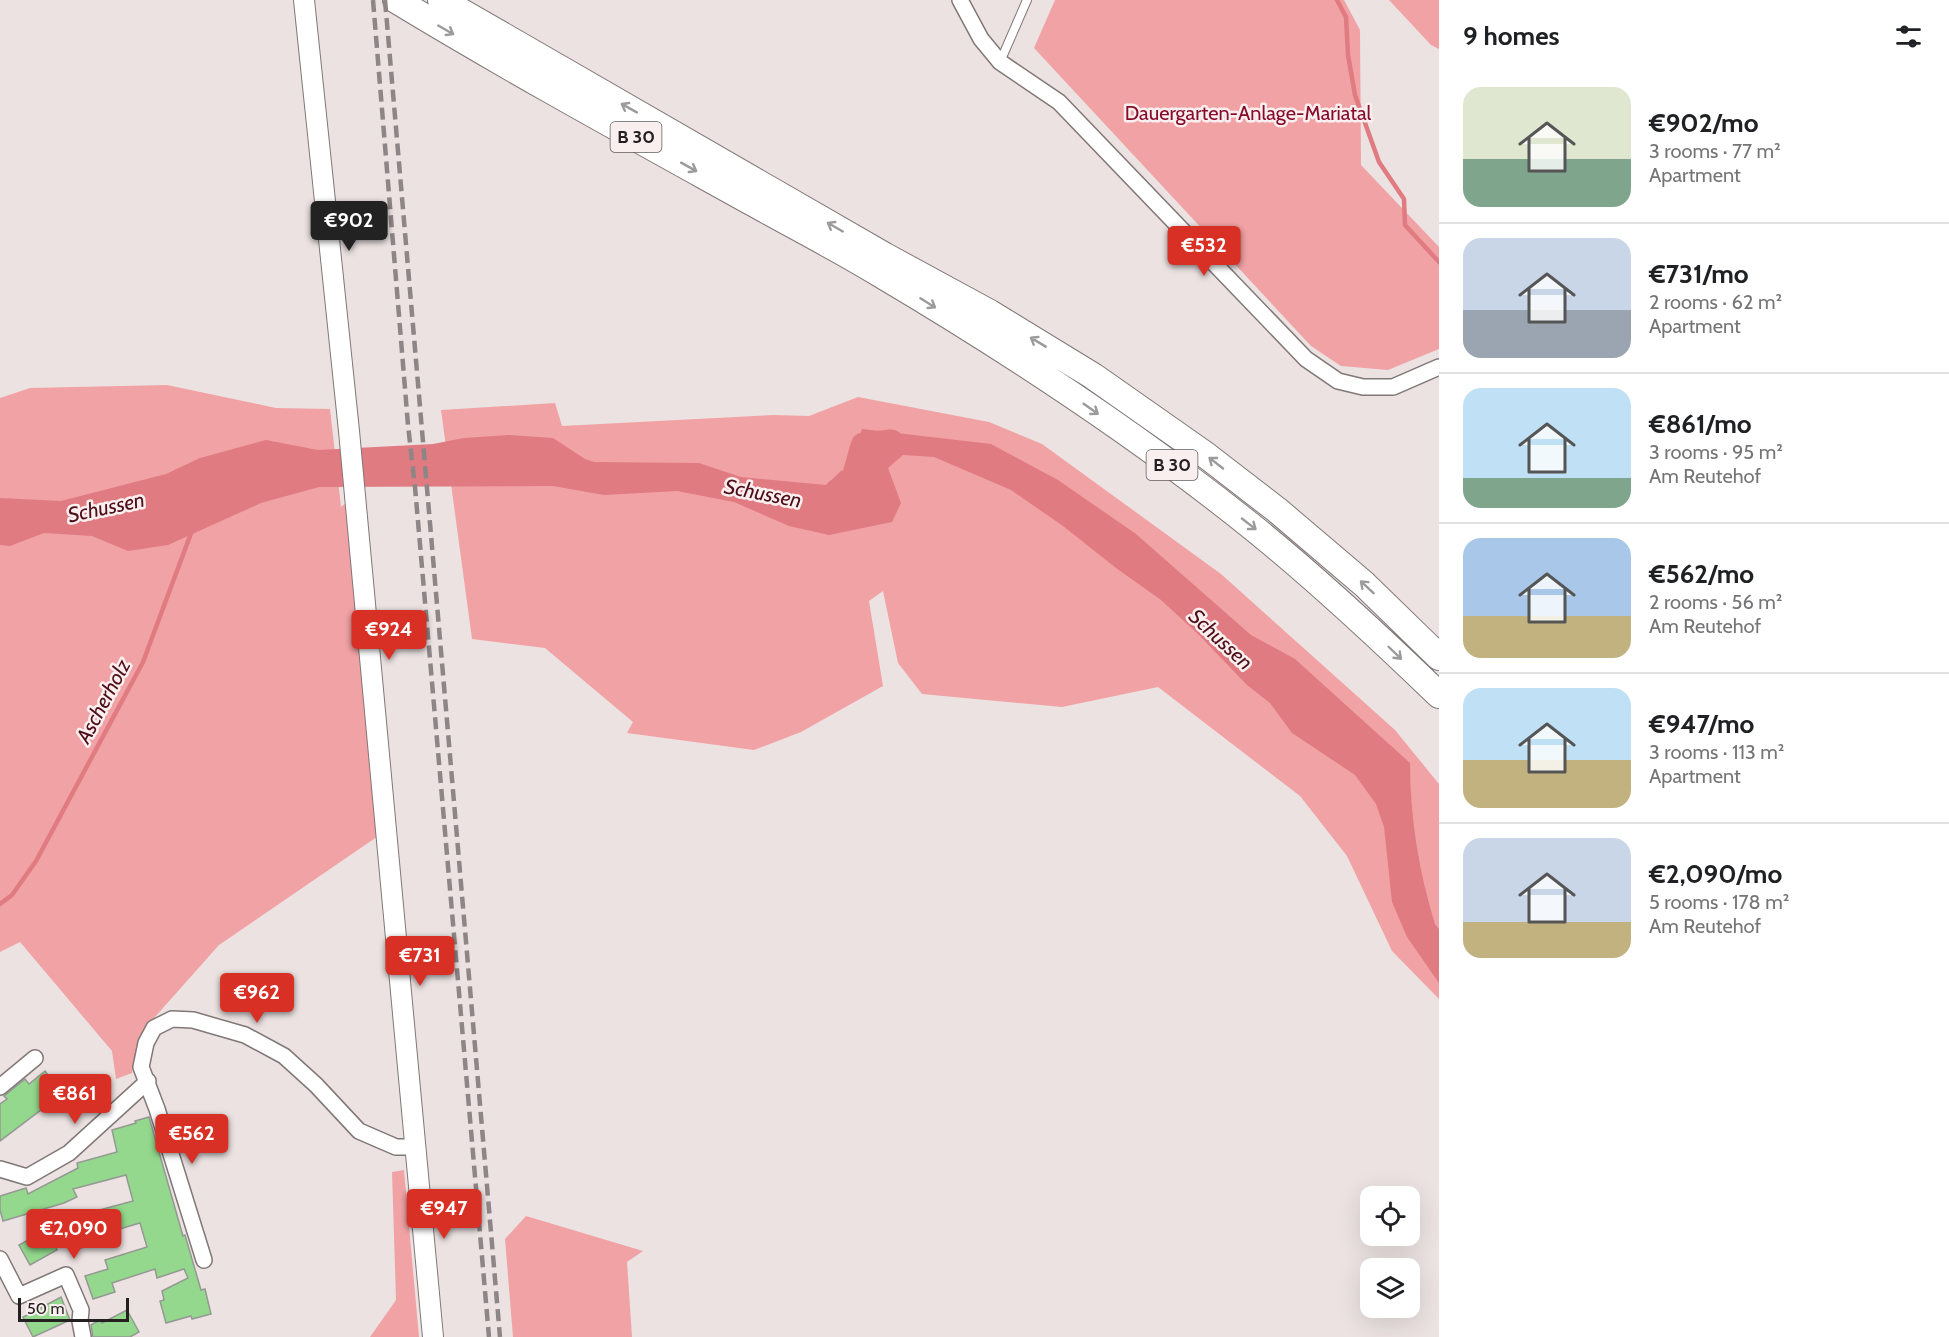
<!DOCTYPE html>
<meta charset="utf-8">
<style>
:root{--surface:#fff;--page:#f2f2f2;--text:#202124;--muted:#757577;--line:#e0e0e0;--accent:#d93025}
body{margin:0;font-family:Cabin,sans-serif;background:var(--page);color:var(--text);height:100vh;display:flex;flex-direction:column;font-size:22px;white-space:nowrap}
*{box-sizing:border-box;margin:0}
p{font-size:20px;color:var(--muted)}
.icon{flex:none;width:33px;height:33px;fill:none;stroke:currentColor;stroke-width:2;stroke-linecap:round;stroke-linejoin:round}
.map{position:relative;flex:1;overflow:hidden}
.drawer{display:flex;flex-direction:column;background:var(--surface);width:510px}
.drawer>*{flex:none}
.tools{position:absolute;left:1360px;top:1186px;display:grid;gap:12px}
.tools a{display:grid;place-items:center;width:60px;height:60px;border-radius:12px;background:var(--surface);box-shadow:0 6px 24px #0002;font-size:30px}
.scale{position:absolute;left:18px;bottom:15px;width:111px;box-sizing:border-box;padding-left:6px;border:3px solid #242020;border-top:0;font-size:16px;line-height:21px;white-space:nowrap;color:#242020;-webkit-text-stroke:4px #faefef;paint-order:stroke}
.price{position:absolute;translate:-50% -51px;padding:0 14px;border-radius:6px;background:var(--accent);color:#fff;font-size:20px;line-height:39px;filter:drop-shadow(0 2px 3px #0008)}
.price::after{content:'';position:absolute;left:50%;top:36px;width:18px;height:14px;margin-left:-9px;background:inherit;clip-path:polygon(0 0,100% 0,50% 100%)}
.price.on{background:#222;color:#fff}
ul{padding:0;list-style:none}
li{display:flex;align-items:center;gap:18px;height:150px;padding:0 24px}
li+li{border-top:2px solid var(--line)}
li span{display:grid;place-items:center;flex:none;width:168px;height:120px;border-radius:18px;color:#555}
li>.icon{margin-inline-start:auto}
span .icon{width:72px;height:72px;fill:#fffc;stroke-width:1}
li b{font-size:26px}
h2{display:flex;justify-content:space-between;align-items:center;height:72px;padding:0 24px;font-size:26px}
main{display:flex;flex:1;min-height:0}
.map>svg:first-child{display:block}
.green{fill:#f1a2a5}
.water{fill:#e07b82}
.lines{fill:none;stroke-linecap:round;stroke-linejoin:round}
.stream{stroke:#e07b82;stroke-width:4.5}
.river{stroke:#e07b82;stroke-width:27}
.building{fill:#93d88c;stroke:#949993;stroke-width:1.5}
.service-casing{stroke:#807777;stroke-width:10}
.minor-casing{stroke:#807777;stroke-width:18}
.tertiary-casing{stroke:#807777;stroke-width:22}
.trunk-casing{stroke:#807777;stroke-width:28}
.service{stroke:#fff;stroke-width:8}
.minor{stroke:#fff;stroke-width:15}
.tertiary{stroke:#fff;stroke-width:20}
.trunk{stroke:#fff;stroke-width:26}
.rail{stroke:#8e8686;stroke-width:4.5;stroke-dasharray:12 6;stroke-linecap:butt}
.oneway{stroke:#9c9b9b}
.labels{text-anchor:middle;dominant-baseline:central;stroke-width:5;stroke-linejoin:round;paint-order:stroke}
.shield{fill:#faefef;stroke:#645e5e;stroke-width:1.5}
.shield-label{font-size:18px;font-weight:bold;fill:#242020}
.park-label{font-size:20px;fill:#890b2a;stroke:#faefef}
.water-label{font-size:21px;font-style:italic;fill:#4e0f19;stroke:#faefef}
</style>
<main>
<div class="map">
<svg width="1439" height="1337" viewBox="0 0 1439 1337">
<rect width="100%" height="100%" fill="#ece2e2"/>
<!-- green -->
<path class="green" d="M 1055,0 L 1344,0 L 1360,30 L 1361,165 L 1439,247 L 1439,349 L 1388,370 L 1341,366 L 1311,346 L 1034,48 Z
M 1389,0 L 1439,0 L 1439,49 L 1431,45 Z
M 167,385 L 276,408 L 330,409 L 341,507 L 354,496 L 387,830 L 219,945 L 154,1018 L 138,1040 L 132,1073 L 116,1079 L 112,1051 L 20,942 L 0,952 L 0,398 L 30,388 Z
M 858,397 L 989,422 L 1042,444 L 1221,574 L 1395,730 L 1439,784 L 1439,999 L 1392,951 L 1347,856 L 1300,796 L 1158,687 L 1062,707 L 922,694 L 898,663 L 883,591 L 869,601 L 883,686 L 801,732 L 754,750 L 627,733 L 633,722 L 545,648 L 472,639 L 441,410 L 555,403 L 562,426 L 773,415 L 809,416 Z
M 404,1170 L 419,1337 L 370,1337 L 396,1300 L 392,1172 Z
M 526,1216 L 643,1251 L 627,1262 L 632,1337 L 513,1337 L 505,1239 Z"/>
<!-- water -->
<path class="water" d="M 862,429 L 991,444 L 1058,480 L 1136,534 L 1251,635 L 1295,659 L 1410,763 C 1410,818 1419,872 1435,924 L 1439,929 L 1439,983 L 1407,937 L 1392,902 L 1384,827 L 1376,804 L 1355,775 L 1292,733 L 1270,703 L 1247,685 L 1198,634 L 1161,600 L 1116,568 L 1063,526 L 1011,490 L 934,457 L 903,455 L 888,468 L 901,503 L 892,522 L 829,535 L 789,526 L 734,502 L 677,491 L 604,495 L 553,486 L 319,487 L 261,503 L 168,545 L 128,551 L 92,536 L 44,533 L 10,546 L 0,545 L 0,498 L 61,501 L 166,474 L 200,458 L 266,440 L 318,450 L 433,444 L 464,438 L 509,435 L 553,438 L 585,459 L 594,462 L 699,463 L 741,477 L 826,485 L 841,471 L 866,462 L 856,446 Z"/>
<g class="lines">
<!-- stream -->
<path class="stream" d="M 1337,0 L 1346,17 L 1348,55 L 1355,95 L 1379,162 L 1404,199 L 1405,225 L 1439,262
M 0,904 L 12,895 L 36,861 L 143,662 L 193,528"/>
<!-- river -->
<path class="river" d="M 838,492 L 853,485 L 864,446 L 891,443"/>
</g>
<!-- building -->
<path class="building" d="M 45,1071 L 62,1094 L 0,1141 L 0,1104 L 7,1099 L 4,1096 L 25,1079 L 29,1084 Z
M 149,1117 L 183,1236 L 185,1235 L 201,1290 L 205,1289 L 211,1314 L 192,1319 L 191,1316 L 166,1323 L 160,1301 L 164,1300 L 162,1291 L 188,1278 L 184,1269 L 157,1278 L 155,1269 L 112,1283 L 115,1292 L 93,1299 L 85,1276 L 108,1269 L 105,1260 L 147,1247 L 140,1223 L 99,1235 L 101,1242 L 77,1249 L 71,1227 L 95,1220 L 92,1212 L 133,1201 L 126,1175 L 73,1189 L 77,1197 L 64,1203 L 3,1221 L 0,1210 L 0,1196 L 26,1188 L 28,1194 L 78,1168 L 77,1163 L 117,1152 L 112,1130 L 136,1123 L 135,1121 Z
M 458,1191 L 460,1212 L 443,1213 L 441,1192 Z
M 49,1233 L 57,1250 L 30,1265 L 19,1245 L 32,1238 Z
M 61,1297 L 70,1320 L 33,1337 L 23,1317 Z
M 127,1310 L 139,1332 L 130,1337 L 93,1337 L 91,1325 L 100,1320 L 102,1323 Z"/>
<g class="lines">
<defs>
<path id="service" d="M 1000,62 L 1027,0"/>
<path id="minor" d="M 960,0 L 981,39 L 1000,62 L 1059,102 L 1306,359 L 1338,381 L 1363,387 L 1393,387 L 1439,367
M 0,1087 L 35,1058
M 0,1169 L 27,1177 L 69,1153 L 148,1081
M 0,1259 L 19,1296 L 66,1275 L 81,1310 L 80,1321 L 83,1337
M 204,1260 L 157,1109 L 141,1067 L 146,1043 L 154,1028 L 172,1019 L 193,1020 L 245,1035 L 284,1056 L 316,1085 L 359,1131 L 396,1147 L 417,1147"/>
<path id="tertiary" d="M 304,0 L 349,431 L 433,1337"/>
<path id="trunk" d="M 396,0 C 513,71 634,137 753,203 C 796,227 839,249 880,274 C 1010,351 1138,435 1256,530 C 1320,582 1380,638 1439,695
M 441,0 L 885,256 L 990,313 L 1093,376 L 1207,456 L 1277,510 L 1364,584 L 1439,657"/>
</defs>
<!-- service casing -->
<use href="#service" class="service-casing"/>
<!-- minor casing -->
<use href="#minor" class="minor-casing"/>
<!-- tertiary casing -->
<use href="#tertiary" class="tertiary-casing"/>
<!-- trunk casing -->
<use href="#trunk" class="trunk-casing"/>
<!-- service -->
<use href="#service" class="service"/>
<!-- minor -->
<use href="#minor" class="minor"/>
<!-- tertiary -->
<use href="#tertiary" class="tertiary"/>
<!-- trunk -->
<use href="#trunk" class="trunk"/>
<!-- rail -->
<path class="rail" d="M 373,0 L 408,425 L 415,487 L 489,1337
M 385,0 L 500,1337"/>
</g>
<!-- one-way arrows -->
<defs><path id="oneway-shaft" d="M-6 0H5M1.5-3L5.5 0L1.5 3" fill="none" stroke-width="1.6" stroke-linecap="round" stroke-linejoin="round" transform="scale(1.5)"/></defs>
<g class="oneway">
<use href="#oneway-shaft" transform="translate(446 30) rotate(30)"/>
<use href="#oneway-shaft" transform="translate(629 108) rotate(-151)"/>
<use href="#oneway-shaft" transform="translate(689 167) rotate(29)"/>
<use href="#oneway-shaft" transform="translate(835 227) rotate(-150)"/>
<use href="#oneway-shaft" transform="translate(928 303) rotate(32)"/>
<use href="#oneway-shaft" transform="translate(1038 342) rotate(-149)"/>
<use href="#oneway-shaft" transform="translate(1091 409) rotate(35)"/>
<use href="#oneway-shaft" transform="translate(1216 463) rotate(-142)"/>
<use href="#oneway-shaft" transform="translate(1249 524) rotate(38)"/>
<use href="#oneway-shaft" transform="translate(1367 587) rotate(-137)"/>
<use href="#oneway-shaft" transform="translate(1395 653) rotate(44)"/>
</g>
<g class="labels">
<!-- shield labels -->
<g class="shield">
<rect x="610.5" y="122" width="51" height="30" rx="4.5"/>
<rect x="1146.5" y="450" width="51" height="30" rx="4.5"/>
</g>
<g class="shield-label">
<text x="636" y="137">B 30</text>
<text x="1172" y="465">B 30</text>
</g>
<!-- park labels -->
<g class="park-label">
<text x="1248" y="113">Dauergarten-Anlage-Mariatal</text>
</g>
<!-- water labels -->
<g class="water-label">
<text transform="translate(763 493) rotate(11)">Schussen</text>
<text transform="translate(106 507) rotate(-12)">Schussen</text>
<text transform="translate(1221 639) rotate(43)">Schussen</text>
<text transform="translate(103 701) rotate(-62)">Ascherholz</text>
</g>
</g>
</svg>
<div class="tools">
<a><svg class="icon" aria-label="locate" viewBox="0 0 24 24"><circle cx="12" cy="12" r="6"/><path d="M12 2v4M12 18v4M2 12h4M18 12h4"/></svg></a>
<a><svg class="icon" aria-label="layers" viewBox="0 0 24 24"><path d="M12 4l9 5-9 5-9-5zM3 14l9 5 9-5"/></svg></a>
</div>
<div class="scale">50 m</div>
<b class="price on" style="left:349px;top:252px">€902</b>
<b class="price" style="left:1204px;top:277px">€532</b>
<b class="price" style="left:389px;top:661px">€924</b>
<b class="price" style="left:420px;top:987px">€731</b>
<b class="price" style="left:257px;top:1024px">€962</b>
<b class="price" style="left:75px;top:1125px">€861</b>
<b class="price" style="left:192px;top:1165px">€562</b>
<b class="price" style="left:444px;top:1240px">€947</b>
<b class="price" style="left:74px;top:1260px">€2,090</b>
</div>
<section class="drawer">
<h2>9 homes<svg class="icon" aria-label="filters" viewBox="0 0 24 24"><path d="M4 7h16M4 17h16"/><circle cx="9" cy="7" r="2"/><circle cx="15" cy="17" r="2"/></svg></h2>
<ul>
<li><span style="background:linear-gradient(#dfe7d0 60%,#7fa58c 0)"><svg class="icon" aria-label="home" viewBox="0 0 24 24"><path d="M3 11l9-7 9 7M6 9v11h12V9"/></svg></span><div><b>€902/mo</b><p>3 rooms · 77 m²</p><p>Apartment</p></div></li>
<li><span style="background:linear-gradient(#c9d6e8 60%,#9aa5b1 0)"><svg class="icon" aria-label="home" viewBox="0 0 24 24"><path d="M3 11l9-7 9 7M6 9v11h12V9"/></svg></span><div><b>€731/mo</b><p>2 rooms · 62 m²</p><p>Apartment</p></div></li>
<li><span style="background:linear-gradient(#bfe0f5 75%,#7fa58c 0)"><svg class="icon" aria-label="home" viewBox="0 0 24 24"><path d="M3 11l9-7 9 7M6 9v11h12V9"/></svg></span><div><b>€861/mo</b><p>3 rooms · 95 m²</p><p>Am Reutehof</p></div></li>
<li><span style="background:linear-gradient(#a9c7e8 65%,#c2b280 0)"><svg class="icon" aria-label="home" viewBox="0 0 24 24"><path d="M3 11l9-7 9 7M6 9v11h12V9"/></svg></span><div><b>€562/mo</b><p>2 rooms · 56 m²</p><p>Am Reutehof</p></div></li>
<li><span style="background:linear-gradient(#bfe0f5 60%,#c2b280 0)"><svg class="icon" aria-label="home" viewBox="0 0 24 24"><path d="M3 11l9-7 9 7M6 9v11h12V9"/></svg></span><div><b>€947/mo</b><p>3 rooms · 113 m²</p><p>Apartment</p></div></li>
<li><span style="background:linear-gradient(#c9d6e8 70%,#c2b280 0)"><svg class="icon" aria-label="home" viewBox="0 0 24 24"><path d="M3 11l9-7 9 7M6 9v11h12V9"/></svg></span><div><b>€2,090/mo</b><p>5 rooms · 178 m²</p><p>Am Reutehof</p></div></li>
</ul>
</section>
</main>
